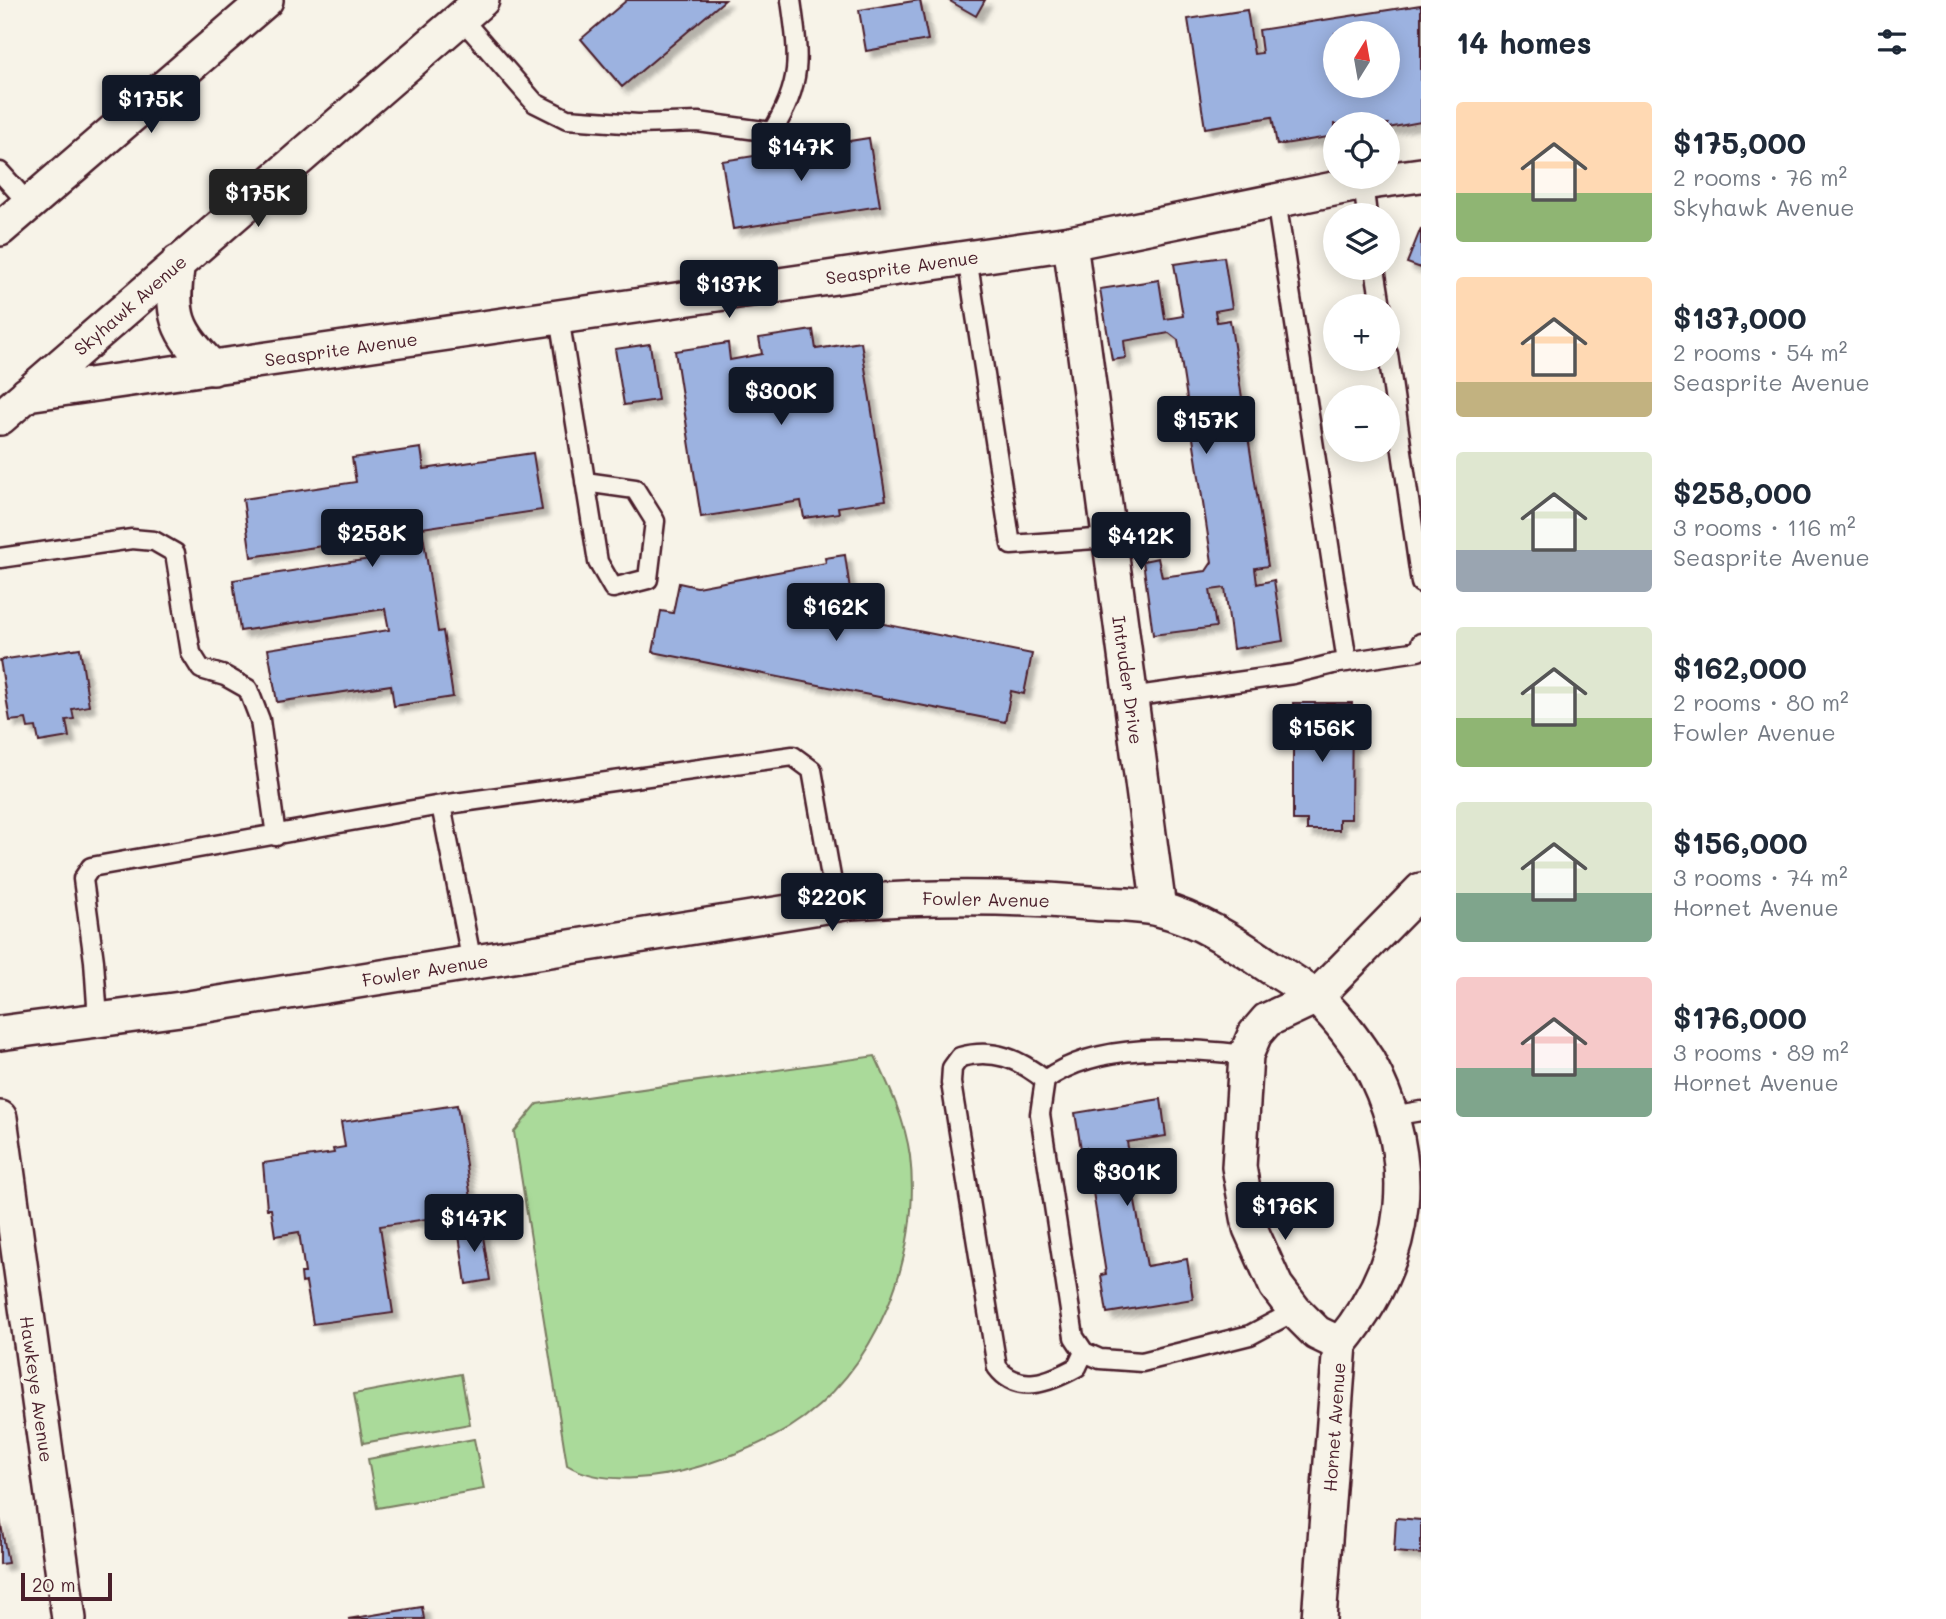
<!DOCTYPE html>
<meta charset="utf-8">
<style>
:root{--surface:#fff;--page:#f6f6f7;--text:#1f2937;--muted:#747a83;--accent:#111827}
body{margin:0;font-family:Mali,sans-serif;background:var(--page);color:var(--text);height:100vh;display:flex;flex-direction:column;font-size:26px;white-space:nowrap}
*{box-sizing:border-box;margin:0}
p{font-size:23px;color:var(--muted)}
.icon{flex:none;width:38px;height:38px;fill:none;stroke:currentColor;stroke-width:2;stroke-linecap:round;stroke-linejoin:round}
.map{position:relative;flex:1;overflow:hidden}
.sheet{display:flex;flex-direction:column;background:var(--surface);width:525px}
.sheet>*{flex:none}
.needle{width:46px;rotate:11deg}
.fabs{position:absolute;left:1323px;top:21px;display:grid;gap:14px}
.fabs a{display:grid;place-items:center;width:77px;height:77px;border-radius:50%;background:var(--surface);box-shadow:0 4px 18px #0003;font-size:35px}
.scale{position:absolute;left:21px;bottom:18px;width:91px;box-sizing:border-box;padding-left:7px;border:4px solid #4a1f2b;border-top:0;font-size:19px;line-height:24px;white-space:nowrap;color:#4a1f2b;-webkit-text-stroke:5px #f7f3e8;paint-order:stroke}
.price{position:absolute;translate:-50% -60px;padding:0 16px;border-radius:7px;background:var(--accent);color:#fff;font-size:23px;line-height:46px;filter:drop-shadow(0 2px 4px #0008)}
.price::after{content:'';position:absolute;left:50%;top:42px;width:21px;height:16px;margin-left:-10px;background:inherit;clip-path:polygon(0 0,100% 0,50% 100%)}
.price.current{background:#222;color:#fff}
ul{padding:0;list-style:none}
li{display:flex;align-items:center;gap:21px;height:175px;padding:0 35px}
li span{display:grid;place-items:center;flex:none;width:196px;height:140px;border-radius:7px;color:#555}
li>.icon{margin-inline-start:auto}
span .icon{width:84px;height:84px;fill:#fffc;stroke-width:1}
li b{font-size:30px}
h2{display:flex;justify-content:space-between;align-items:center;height:84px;padding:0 35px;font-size:30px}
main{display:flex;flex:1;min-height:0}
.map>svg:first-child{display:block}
.green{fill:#aada9a;stroke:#7a7c62;stroke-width:2}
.building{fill:#9cb2e0;stroke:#4a1f2b;stroke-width:2;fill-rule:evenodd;filter:url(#shadow)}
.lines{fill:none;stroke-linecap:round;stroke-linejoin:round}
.lane-casing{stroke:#4a1f2b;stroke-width:23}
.street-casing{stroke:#4a1f2b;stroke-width:38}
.lane{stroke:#f7f3e8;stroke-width:18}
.street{stroke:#f7f3e8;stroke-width:33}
.labels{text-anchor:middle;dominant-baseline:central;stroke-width:7;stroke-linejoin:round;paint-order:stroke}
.street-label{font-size:18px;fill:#4a1f2b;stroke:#f7f3e8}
</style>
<main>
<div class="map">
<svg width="1421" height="1619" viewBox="0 0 1421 1619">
<defs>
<filter id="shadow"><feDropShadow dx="6" dy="6" stdDeviation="2" flood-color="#0004"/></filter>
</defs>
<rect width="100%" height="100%" fill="#f7f3e8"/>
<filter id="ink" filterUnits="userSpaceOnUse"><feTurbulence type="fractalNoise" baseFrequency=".0143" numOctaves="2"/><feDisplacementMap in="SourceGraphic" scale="14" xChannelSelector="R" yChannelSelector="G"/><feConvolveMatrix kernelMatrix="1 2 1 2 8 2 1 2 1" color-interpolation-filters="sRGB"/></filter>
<g filter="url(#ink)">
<!-- green -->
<path class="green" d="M 875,1056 C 890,1088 905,1120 910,1156 C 922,1255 876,1374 789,1428 C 761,1445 732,1456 701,1466 C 662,1478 604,1487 567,1465 L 514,1132 L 537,1104 Z
M 461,1374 L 470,1424 L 363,1443 L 354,1394 Z
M 474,1439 L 484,1489 L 377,1508 L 368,1459 Z"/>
<!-- building -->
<path class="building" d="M 627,0 L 725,0 L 622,87 L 581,39 Z
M 920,0 L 928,40 L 866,51 L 859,10 Z
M 948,0 L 985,0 L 976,16 Z
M 1421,5 L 1421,122 L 1388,128 L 1388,124 L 1335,124 L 1335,136 L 1277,145 L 1272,117 L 1205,128 L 1188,19 L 1247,10 L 1254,54 L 1262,53 L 1259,30 ZM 1335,33 L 1388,33 L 1388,86 L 1335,86 Z
M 869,138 L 880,206 L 733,229 L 722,161 Z
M 1421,228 L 1421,268 L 1407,263 Z
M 1224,257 L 1232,308 L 1215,311 L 1217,322 L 1230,320 L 1268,566 L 1255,568 L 1257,584 L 1274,580 L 1283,641 L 1233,649 L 1225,588 L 1210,590 L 1216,627 L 1153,635 L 1143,561 L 1158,558 L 1162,577 L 1206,571 L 1212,562 L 1178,340 L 1169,333 L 1124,341 L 1126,358 L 1112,360 L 1100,289 L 1159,280 L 1165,319 L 1183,316 L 1174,264 Z
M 813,330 L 816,349 L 861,342 L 886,500 L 838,507 L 839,513 L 804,518 L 801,501 L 701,517 L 675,351 L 728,343 L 730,360 L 762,354 L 759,338 Z
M 650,344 L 658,400 L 624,405 L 615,349 Z
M 421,448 L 424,469 L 533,453 L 542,510 L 422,528 L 438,632 L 443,631 L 453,697 L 394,706 L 391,685 L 277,702 L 268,649 L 389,630 L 385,609 L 240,631 L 233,580 L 377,558 L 374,538 L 251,557 L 243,499 L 356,482 L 352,458 Z
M 845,555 L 854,618 L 1032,654 L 1024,694 L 1011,691 L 1005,722 L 653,652 L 661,611 L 673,613 L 679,583 L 697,587 L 826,563 L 825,558 Z
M 80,648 L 89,706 L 72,709 L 74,719 L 66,720 L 69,737 L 39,742 L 36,727 L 28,728 L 26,719 L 10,721 L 0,660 Z
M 1293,703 L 1352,703 L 1351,819 L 1339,819 L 1339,830 L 1307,830 L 1307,820 L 1293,820 Z
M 1161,1099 L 1166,1136 L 1127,1142 L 1130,1159 L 1127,1159 L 1147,1266 L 1187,1259 L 1193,1299 L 1107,1313 L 1101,1275 L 1106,1274 L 1086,1148 L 1081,1149 L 1075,1113 Z
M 457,1105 L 473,1212 L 380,1226 L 393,1313 L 313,1324 L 306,1282 L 302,1283 L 301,1273 L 305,1273 L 299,1232 L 275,1236 L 271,1209 L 267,1209 L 263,1163 L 334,1153 L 333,1149 L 345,1147 L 341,1122 Z
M 481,1224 L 490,1280 L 466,1284 L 458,1228 Z
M 1396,1518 L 1421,1520 L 1421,1554 L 1394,1552 Z
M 0,1519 L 8,1563 L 0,1564 Z
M 422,1607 L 424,1619 L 348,1619 Z"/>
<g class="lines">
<defs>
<path id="lane" d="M 461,18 L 535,103 L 567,119 L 638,124 L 698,122 L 772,132 C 803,82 799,57 791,0
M 0,172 L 29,204
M 1363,183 L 1367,215
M 1276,200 L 1347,662
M 967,257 L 1011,545 L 1109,538
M 1375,268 L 1381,306
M 559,317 L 598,562 L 613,588 L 648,579 L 655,521 L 635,489 L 585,482
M 1388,354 L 1421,583
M 0,558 L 132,539 L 154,541 L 175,553 L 191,653 L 201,669 L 225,676 L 248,689 L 260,720 L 276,836
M 1130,697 L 1293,674 L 1333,664 L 1418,651 L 1421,643
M 441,805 L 472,963
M 98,1020 L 94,961 L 83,879 L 91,867 L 441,805 L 793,756 L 812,770 L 836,905
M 1246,1055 C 1184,1048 1098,1041 1045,1080 L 1040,1114 L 1074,1337 L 1084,1352 L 1100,1359 L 1142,1362 L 1250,1335 L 1295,1311
M 1045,1080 C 1019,1059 994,1048 960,1057 L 952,1068 L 951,1083 L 997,1367 C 1018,1395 1050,1382 1077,1367 L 1084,1352
M 1397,1115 L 1421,1111"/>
<path id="street" d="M 0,229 L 266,0
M 1070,243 L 1159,909
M 178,262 C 170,315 175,331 213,368
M 27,394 L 1070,243 L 1363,183 L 1421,175
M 0,418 L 482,0
M 0,1033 L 188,1008 L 851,902 C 932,896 1009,896 1089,903 C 1111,905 1136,904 1158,909 C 1197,918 1237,944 1270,967 C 1285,976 1301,986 1314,996 C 1336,1014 1353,1038 1368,1061 C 1421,1159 1412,1257 1340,1344
M 0,1118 L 69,1619
M 1319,1619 L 1340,1344 L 1317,1333 L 1295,1311 L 1276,1286 L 1250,1228 L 1239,1167 L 1246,1055 L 1255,1034 L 1267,1020 L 1316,997 L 1421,890"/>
</defs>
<!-- lane casing -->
<use href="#lane" class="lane-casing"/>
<!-- street casing -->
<use href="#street" class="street-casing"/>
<!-- lane -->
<use href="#lane" class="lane"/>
<!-- street -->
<use href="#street" class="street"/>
</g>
</g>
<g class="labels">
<!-- street labels -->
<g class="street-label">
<text transform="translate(902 267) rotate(-8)">Seasprite Avenue</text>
<text transform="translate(130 305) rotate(-41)">Skyhawk Avenue</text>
<text transform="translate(341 349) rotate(-8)">Seasprite Avenue</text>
<text transform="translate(1128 680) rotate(82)">Intruder Drive</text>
<text transform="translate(986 899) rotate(1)">Fowler Avenue</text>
<text transform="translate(425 970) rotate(-9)">Fowler Avenue</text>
<text transform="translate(37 1389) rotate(82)">Hawkeye Avenue</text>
<text transform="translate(1334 1427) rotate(-86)">Hornet Avenue</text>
</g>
</g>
</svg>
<div class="fabs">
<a><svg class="needle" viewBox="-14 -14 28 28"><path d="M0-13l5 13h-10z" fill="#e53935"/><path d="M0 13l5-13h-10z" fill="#747a83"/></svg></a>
<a><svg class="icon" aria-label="locate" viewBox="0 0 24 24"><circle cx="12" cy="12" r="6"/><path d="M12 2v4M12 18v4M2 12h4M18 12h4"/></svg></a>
<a><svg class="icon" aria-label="layers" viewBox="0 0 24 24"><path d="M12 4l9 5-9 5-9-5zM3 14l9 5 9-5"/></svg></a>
<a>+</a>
<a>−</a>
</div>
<div class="scale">20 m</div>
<b class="price" style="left:151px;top:135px">$175K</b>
<b class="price" style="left:801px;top:183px">$147K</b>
<b class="price current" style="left:258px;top:229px">$175K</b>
<b class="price" style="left:729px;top:320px">$137K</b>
<b class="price" style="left:781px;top:427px">$300K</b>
<b class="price" style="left:1206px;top:456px">$157K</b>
<b class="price" style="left:372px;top:569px">$258K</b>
<b class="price" style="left:1141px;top:572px">$412K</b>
<b class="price" style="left:836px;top:643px">$162K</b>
<b class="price" style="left:1322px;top:764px">$156K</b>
<b class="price" style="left:832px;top:933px">$220K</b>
<b class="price" style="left:1127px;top:1208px">$301K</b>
<b class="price" style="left:1285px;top:1242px">$176K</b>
<b class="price" style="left:474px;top:1254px">$147K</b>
</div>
<section class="sheet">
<h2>14 homes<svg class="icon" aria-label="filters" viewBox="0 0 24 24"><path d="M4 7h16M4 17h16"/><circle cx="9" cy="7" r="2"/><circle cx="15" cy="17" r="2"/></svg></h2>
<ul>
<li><span style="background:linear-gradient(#ffd9b3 65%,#8fb573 0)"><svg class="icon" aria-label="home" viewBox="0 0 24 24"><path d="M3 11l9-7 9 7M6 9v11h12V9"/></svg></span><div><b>$175,000</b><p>2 rooms · 76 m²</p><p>Skyhawk Avenue</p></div></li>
<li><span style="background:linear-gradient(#ffd9b3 75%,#c2b280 0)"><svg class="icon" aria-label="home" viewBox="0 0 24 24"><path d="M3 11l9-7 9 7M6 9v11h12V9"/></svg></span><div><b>$137,000</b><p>2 rooms · 54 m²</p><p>Seasprite Avenue</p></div></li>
<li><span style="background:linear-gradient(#dfe7d0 70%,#9aa5b1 0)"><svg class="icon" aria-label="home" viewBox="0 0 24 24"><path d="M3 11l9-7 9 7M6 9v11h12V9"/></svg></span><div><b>$258,000</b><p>3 rooms · 116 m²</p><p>Seasprite Avenue</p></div></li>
<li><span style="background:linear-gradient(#dfe7d0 65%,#8fb573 0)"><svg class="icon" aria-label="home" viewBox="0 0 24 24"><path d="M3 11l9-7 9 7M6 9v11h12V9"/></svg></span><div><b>$162,000</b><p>2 rooms · 80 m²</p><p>Fowler Avenue</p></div></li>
<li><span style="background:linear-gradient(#dfe7d0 65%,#7fa58c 0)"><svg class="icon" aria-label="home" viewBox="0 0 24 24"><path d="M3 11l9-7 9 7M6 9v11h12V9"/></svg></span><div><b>$156,000</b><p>3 rooms · 74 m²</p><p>Hornet Avenue</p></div></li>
<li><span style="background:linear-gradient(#f6c9c9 65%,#7fa58c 0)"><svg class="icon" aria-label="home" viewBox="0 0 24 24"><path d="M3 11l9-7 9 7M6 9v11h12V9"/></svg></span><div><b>$176,000</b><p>3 rooms · 89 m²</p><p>Hornet Avenue</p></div></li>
</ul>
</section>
</main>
